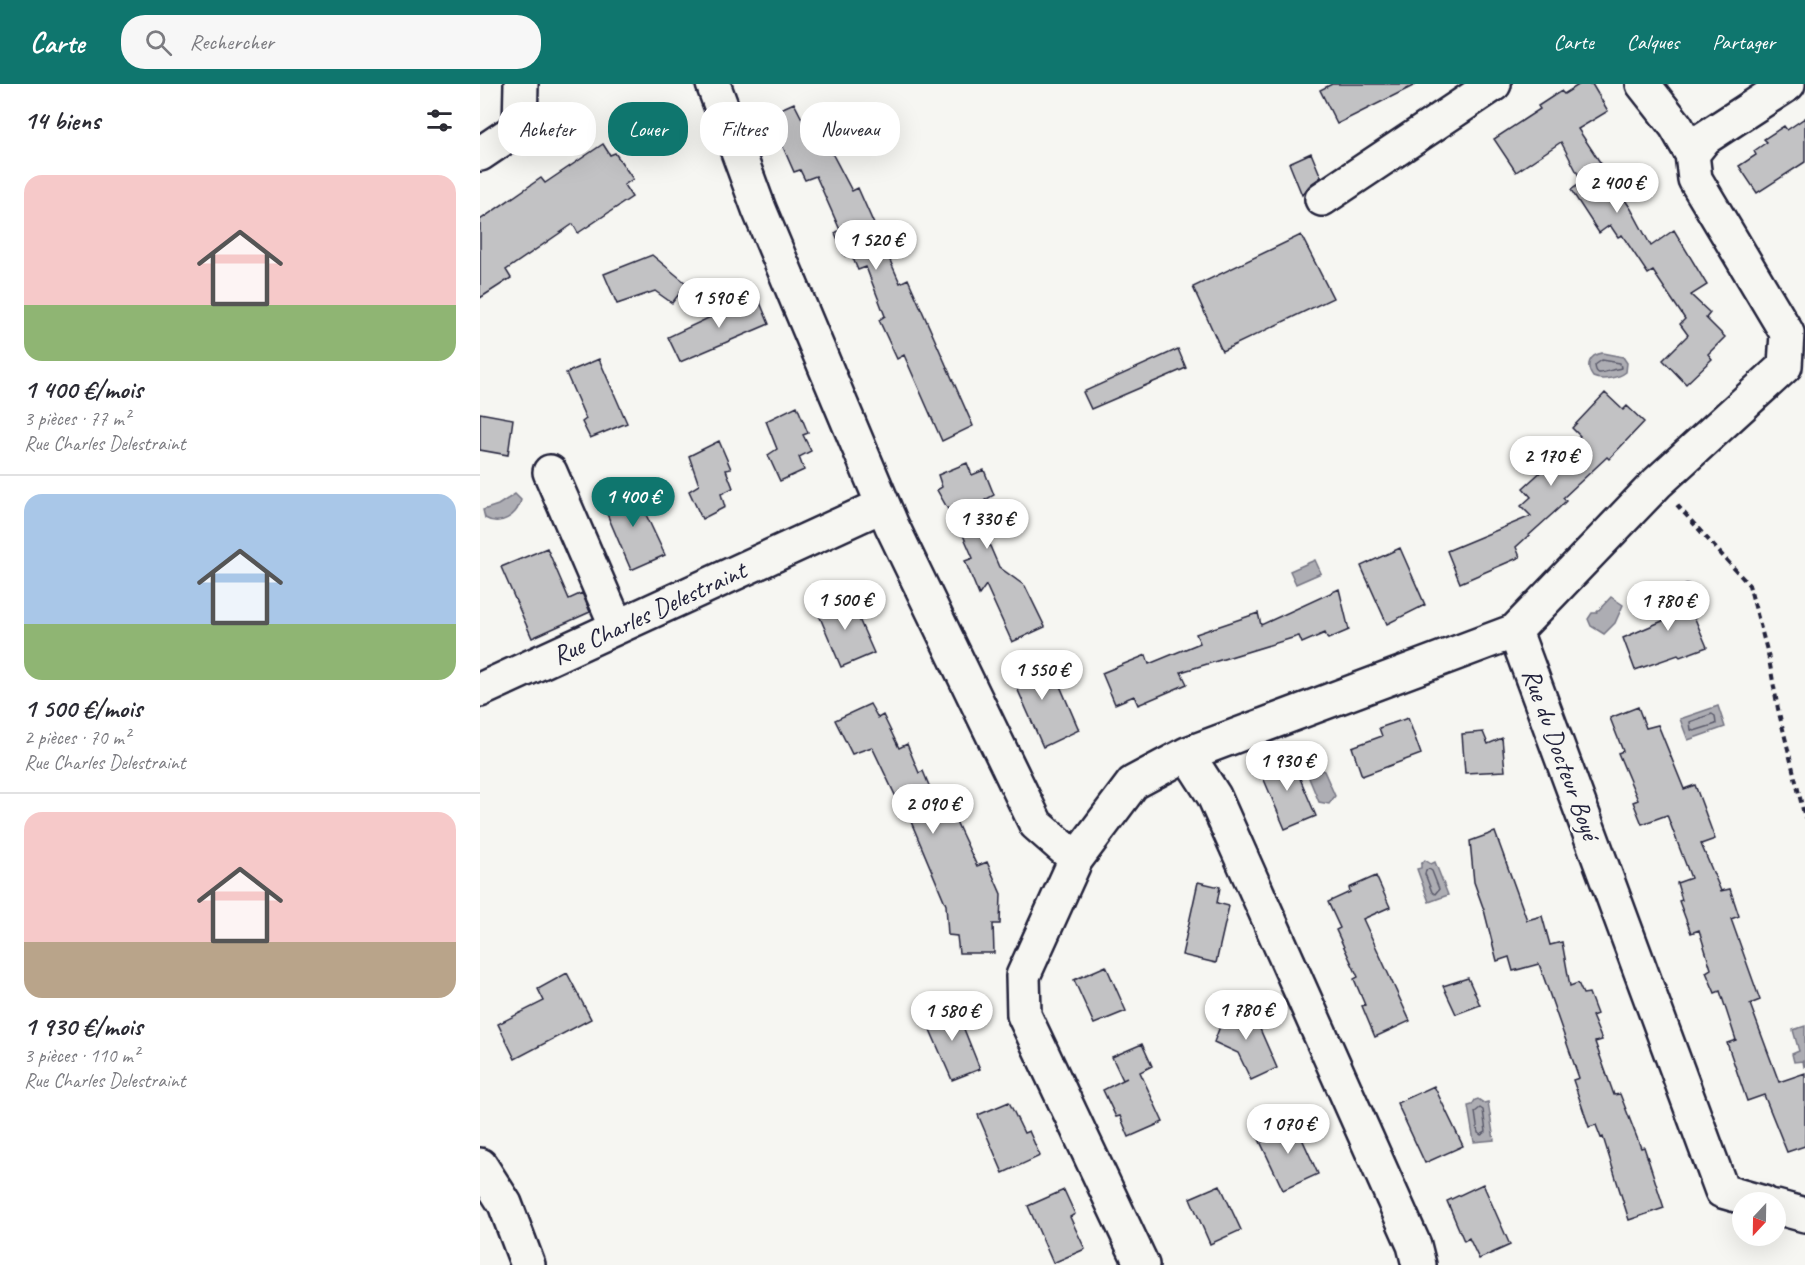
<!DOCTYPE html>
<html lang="fr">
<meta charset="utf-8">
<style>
:root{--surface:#fff;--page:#f7f7f7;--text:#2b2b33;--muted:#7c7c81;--line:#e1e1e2;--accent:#0f766e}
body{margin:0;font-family:Caveat,sans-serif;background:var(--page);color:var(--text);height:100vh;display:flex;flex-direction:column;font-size:22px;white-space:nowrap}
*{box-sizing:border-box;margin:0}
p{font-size:20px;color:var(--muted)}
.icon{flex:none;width:33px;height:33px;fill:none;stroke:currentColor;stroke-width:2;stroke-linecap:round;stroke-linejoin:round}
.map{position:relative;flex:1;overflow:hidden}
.sheet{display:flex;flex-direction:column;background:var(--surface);width:480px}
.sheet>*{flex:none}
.guide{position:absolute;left:18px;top:18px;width:570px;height:54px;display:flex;gap:12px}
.needle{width:39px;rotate:202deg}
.buttons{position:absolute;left:1252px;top:1108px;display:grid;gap:12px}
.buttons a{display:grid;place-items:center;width:54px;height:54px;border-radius:50%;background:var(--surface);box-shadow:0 6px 24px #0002;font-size:30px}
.price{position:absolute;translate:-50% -51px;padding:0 14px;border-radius:21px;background:#fff;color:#222;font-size:20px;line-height:39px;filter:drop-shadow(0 2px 3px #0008)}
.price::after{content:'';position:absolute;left:50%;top:36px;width:18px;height:14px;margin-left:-9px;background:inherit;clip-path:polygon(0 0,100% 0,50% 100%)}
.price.selected{background:var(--accent);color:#fff}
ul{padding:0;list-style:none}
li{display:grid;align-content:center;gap:12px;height:318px;padding:0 24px}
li+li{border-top:2px solid var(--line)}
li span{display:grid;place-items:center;height:186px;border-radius:18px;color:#555}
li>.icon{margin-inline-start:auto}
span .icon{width:108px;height:108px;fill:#fffc;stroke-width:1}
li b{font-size:26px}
h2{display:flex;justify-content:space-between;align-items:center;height:72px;padding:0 24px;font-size:26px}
.chip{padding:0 21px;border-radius:24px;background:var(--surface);box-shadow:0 6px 24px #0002;font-size:21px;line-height:54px}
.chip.selected{background:var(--accent);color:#fff}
header{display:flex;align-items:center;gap:36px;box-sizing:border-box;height:84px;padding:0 30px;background:var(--accent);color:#fff}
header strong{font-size:28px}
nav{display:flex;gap:33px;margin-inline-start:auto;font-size:21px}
.search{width:420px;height:54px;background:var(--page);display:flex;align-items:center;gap:15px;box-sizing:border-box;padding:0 21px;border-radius:24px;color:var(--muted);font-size:22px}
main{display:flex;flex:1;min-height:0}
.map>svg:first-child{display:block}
.water{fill:#adadb3;stroke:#757583;stroke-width:1.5}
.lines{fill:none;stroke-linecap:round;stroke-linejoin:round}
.shore{stroke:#5a5a6b;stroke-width:1.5}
.building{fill:#c2c2c4;stroke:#22223b;stroke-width:1.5}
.minor-casing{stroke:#22223b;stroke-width:38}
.path{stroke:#22223b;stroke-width:4;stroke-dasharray:6 4.5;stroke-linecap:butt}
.minor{stroke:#f6f6f2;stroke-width:33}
.labels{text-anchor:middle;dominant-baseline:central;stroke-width:5;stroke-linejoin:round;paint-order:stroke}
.street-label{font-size:26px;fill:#22223b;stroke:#f6f6f2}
</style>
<header>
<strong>Carte</strong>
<div class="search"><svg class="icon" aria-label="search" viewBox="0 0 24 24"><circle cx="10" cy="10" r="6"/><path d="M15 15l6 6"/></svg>Rechercher</div>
<nav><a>Carte</a><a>Calques</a><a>Partager</a></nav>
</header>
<main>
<section class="sheet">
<h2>14 biens<svg class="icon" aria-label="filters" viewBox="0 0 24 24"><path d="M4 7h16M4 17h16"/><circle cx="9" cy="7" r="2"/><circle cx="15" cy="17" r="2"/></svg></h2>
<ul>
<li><span style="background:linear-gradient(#f6c9c9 70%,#8fb573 0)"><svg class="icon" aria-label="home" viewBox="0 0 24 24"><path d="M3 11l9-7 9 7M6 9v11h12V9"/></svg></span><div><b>1 400 €/mois</b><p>3 pièces · 77 m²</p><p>Rue Charles Delestraint</p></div></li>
<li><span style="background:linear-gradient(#a9c7e8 70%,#8fb573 0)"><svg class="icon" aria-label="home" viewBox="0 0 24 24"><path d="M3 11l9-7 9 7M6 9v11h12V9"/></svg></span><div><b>1 500 €/mois</b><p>2 pièces · 70 m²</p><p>Rue Charles Delestraint</p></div></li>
<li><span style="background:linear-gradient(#f6c9c9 70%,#b9a48a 0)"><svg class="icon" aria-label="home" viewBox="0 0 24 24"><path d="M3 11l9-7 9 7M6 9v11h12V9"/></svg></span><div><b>1 930 €/mois</b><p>3 pièces · 110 m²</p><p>Rue Charles Delestraint</p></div></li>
</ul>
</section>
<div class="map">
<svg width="1325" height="1181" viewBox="0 0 1325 1181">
<rect width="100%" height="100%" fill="#f6f6f2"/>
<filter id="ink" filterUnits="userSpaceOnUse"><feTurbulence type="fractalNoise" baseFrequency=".0167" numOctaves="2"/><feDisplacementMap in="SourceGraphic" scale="12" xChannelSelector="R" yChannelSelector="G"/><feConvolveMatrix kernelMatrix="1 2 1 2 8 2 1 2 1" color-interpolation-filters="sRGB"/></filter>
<g filter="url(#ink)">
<!-- water -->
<path class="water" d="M 1122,269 L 1143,273 L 1147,279 L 1146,288 C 1139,294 1121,297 1113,293 C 1105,282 1109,271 1122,269 Z
M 35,410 L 41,416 C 37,432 20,443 5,434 L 3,426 L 18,421 Z
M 835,476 L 841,489 L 816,500 L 810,487 Z
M 1131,513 L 1143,521 L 1135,539 L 1124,550 L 1111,542 L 1108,535 L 1112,529 L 1116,529 Z
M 1238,622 L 1245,643 L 1208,656 L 1200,635 Z
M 842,686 L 844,687 L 855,712 L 849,720 L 839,718 L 829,694 Z
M 945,776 L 951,780 L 955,778 L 968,811 L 949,818 L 937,785 L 941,784 L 941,780 Z
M 1325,942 L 1325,982 L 1324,983 L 1323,977 L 1314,978 L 1312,970 L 1319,967 L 1313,946 Z
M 998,1015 L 1004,1019 L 1008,1018 L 1014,1056 L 994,1058 L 988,1022 L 992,1021 L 995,1016 Z"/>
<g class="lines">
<!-- shore -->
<path class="shore" d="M 1122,276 L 1140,279 L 1141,284 C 1139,285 1135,285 1132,286 C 1123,288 1116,294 1115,281 Z
M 1232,630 L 1235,632 L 1236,640 L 1214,647 L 1211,646 L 1210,638 Z
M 949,785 L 952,787 L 959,805 L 955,810 L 952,808 L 945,790 L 946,786 Z
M 1000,1024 L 1003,1026 L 1006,1048 L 1001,1051 L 998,1049 L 995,1028 Z"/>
</g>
<!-- building -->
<path class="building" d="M 852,0 L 937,0 L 857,40 L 840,6 Z
M 1100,0 L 1112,0 L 1128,27 L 1098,45 L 1151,125 L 1171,162 L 1194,146 L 1227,201 L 1211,211 L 1230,229 L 1226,234 L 1245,253 L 1228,270 L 1232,275 L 1206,300 L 1183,276 L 1208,251 L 1200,240 L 1205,235 L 1173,187 L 1168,190 L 1142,151 L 1138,153 L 1130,141 L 1119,149 L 1091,106 L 1102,98 L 1081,58 L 1036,88 L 1014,55 L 1060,25 L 1058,22 L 1081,7 L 1084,10 Z
M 314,19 L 334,58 L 344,54 L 372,107 L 378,104 L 420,199 L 428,195 L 493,342 L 462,357 L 424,271 L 417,275 L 399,236 L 405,232 L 386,183 L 378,186 L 372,172 L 365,172 L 355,149 L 360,146 L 336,92 L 325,96 L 320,86 L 314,88 L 303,63 L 297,61 L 285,32 Z
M 1325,34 L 1325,78 L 1277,109 L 1259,82 L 1276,71 L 1274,67 L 1287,58 L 1284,55 L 1304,42 L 1307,46 Z
M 123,60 L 130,71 L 135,69 L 153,95 L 144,101 L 152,113 L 98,149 L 93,140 L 26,186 L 31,194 L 0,214 L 0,136 L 61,94 L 65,99 Z
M 831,69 L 841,93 L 831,100 L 822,111 L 809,79 Z
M 821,151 L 853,214 L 742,267 L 713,203 Z
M 172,171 L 207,200 L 192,219 L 175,207 L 137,220 L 124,190 Z
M 277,211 L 289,240 L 200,278 L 188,253 Z
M 698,265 L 706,284 L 611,325 L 603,308 Z
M 119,275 L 147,339 L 110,354 L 102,338 L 106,335 L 86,289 Z
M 1125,309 L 1143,326 L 1147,322 L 1164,338 L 1129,375 L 1127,373 L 1083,414 L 1086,417 L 1079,424 L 1036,463 L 1040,473 L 980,499 L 967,467 L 1051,432 L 1041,422 L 1051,413 L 1043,404 L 1100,352 L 1092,344 Z
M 317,322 L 328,349 L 323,351 L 331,367 L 319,373 L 324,386 L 300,397 L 288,371 L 297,365 L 286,337 Z
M 0,329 L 33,335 L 28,371 L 0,366 Z
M 239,357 L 251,385 L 246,386 L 253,404 L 241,410 L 245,423 L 222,435 L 209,407 L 219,401 L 209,372 Z
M 487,379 L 492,391 L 504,386 L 514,411 L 505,416 L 514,441 L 503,446 L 519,483 L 545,502 L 565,543 L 532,558 L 506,501 L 499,511 L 485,477 L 493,474 L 472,426 L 469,427 L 457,406 L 462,403 L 458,391 Z
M 153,403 L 185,471 L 151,486 L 121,416 Z
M 67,464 L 89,515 L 102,509 L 110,528 L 52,554 L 21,483 Z
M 920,464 L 945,521 L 907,540 L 881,482 Z
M 1208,500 L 1219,527 L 1213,530 L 1227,563 L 1200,573 L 1198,571 L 1155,586 L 1143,554 L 1187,535 L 1179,513 Z
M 859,505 L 869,546 L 848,555 L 845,549 L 822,559 L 819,552 L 701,588 L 707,600 L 658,621 L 654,612 L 635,620 L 622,589 L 666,571 L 669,580 L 720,559 L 716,550 L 778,529 L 781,541 Z
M 368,510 L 394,569 L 361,583 L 336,524 Z
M 551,568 L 565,600 L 577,595 L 599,646 L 563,663 L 526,579 Z
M 390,620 L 398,634 L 403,631 L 419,664 L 427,660 L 439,689 L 443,687 L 458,723 L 467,718 L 497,782 L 507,778 L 521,810 L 520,840 L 513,840 L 514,869 L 479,869 L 477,852 L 468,851 L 466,821 L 421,714 L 417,715 L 392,663 L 372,670 L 355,636 Z
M 1158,623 L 1166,644 L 1178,641 L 1204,705 L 1215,701 L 1235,755 L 1221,760 L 1241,807 L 1250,805 L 1259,832 L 1251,835 L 1280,916 L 1270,920 L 1299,998 L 1325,989 L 1325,1062 L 1307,1068 L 1284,1011 L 1267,1017 L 1247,959 L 1256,956 L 1240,907 L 1235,909 L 1226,888 L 1231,885 L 1219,846 L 1211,849 L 1199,817 L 1202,816 L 1197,799 L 1211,794 L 1187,731 L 1162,740 L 1153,718 L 1158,716 L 1138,669 L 1143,667 L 1130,634 Z
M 928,634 L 941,670 L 882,692 L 872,663 L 902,652 L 899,644 Z
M 1003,648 L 1008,660 L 1022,654 L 1025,687 L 985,689 L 982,650 Z
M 810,671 L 836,732 L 805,745 L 779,684 Z
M 1015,748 L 1047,836 L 1062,832 L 1070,861 L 1082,858 L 1090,902 L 1098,899 L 1103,910 L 1109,909 L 1117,930 L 1112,932 L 1122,956 L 1115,958 L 1134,1011 L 1140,1010 L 1161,1064 L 1164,1063 L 1184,1124 L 1149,1136 L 1123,1053 L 1121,1054 L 1116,1041 L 1109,1043 L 1093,996 L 1099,994 L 1059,880 L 1033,887 L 1029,873 L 1017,877 L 1004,826 L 994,798 L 990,757 Z
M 896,792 L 910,823 L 883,835 L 930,937 L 895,953 L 882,922 L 885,921 L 874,895 L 878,893 L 856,846 L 860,844 L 848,818 L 870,808 L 869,804 Z
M 718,798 L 740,803 L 737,819 L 749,822 L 736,879 L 702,871 Z
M 626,882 L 646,927 L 614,940 L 594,896 Z
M 87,889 L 111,935 L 35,975 L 18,940 L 64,917 L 58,905 Z
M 988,894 L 1000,921 L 976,930 L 963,902 Z
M 749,919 L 773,929 L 797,984 L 771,996 L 758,969 L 734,958 Z
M 474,920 L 500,985 L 472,996 L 444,932 Z
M 662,960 L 672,982 L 660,988 L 683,1038 L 649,1053 L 640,1032 L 636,1033 L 623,1006 L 647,994 L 643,996 L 632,973 Z
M 954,1002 L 983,1062 L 945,1079 L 917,1019 Z
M 529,1018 L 544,1049 L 549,1047 L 560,1072 L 523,1089 L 498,1031 Z
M 814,1037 L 838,1090 L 803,1106 L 778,1053 Z
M 1003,1100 L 1030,1161 L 999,1175 L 989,1154 L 984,1157 L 967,1117 Z
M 740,1101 L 761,1146 L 730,1160 L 710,1114 Z
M 584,1106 L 595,1130 L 590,1133 L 605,1165 L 573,1179 L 548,1122 Z"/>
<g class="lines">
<defs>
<path id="minor" d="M 233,0 L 279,125 L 412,442 L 556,740 L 596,775
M 1163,0 L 1196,42 L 1212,70 L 1215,95 L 1307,249 L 1305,282 L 1177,399 L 1035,547 L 1242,1107 L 1284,1119
M 0,70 L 40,43 L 41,0
M 1212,70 L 1225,54 L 1308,0
M 842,115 L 1014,0
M 70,388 L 137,543
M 0,606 L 403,421
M 707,670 L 734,712 L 934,1161 L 939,1181
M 0,1081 L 25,1120 L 48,1181
M 1296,1123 L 1325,1131
M 662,1181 L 544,931 L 543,892 L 596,775 L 653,699 L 707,670 L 1035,547"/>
</defs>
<!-- minor casing -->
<use href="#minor" class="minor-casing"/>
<!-- path -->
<path class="path" d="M 1197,421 L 1269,501 L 1288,570 L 1298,625 L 1325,734"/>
<!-- minor -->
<use href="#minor" class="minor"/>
</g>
</g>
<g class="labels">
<!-- street labels -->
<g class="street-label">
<text transform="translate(169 529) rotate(-25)">Rue Charles Delestraint</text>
<text transform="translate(1081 670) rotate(70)">Rue du Docteur Boyé</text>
</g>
</g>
</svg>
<div class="buttons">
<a><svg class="needle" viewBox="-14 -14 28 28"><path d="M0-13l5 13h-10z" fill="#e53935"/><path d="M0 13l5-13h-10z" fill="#7c7c81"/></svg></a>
</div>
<b class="price" style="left:1137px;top:130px">2 400 €</b>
<b class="price" style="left:396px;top:187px">1 520 €</b>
<b class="price" style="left:239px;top:245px">1 590 €</b>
<b class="price" style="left:1071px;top:403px">2 170 €</b>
<b class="price selected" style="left:153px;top:444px">1 400 €</b>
<b class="price" style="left:507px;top:466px">1 330 €</b>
<b class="price" style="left:365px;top:547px">1 500 €</b>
<b class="price" style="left:1188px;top:548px">1 780 €</b>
<b class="price" style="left:562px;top:617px">1 550 €</b>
<b class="price" style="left:807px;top:708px">1 930 €</b>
<b class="price" style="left:453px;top:751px">2 090 €</b>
<b class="price" style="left:766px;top:957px">1 780 €</b>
<b class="price" style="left:472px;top:958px">1 580 €</b>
<b class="price" style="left:808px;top:1071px">1 070 €</b>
<div class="guide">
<a class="chip">Acheter</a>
<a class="chip selected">Louer</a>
<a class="chip">Filtres</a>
<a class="chip">Nouveau</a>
</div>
</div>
</main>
